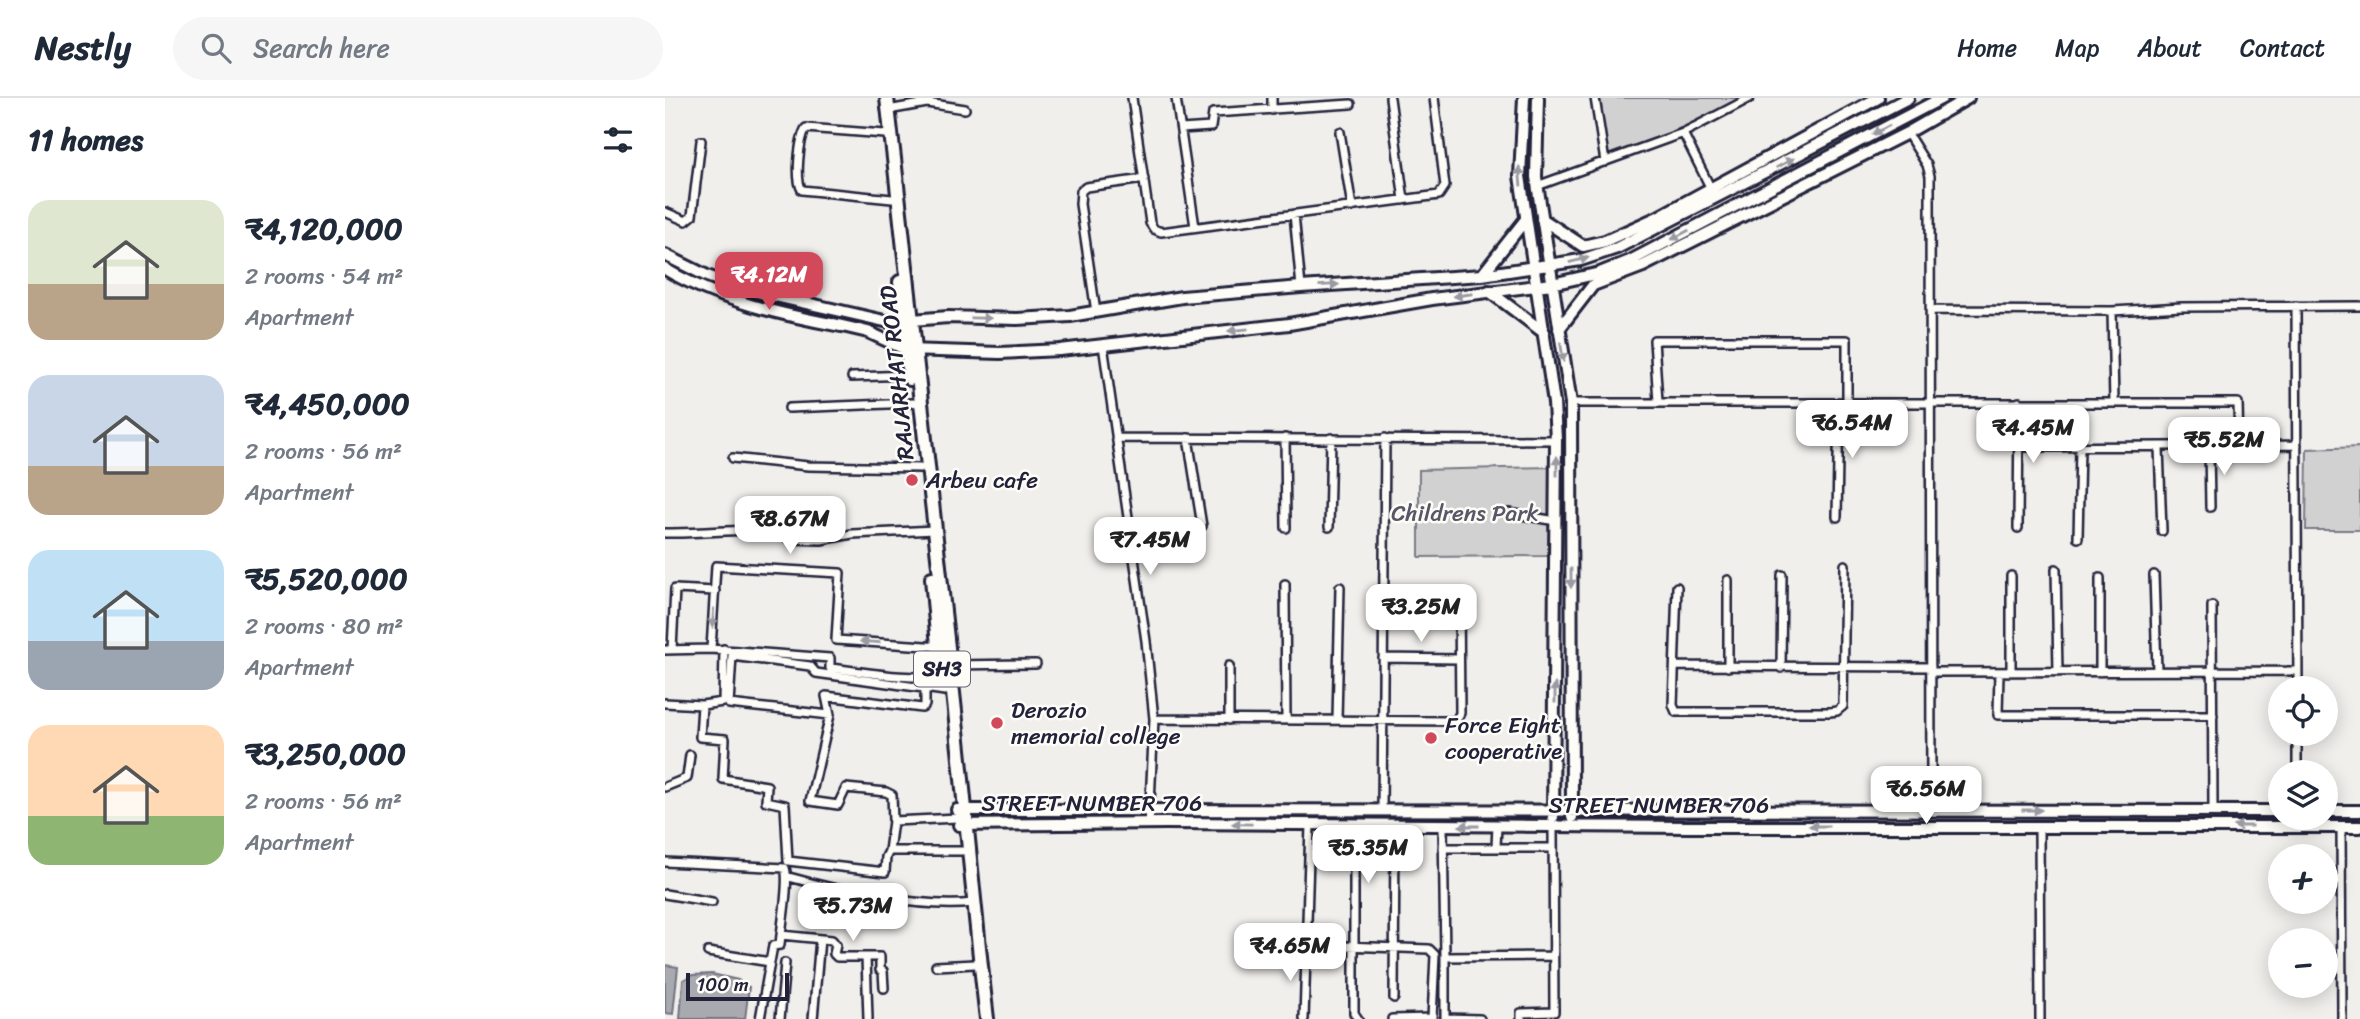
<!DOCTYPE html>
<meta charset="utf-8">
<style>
:root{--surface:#fff;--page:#f6f6f7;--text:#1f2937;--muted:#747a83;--line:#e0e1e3;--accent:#d1495b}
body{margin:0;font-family:Sriracha,sans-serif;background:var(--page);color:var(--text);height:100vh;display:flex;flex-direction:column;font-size:26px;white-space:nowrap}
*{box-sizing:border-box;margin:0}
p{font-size:23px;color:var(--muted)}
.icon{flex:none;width:38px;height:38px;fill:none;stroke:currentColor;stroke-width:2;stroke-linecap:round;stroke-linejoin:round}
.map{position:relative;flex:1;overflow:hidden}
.sheet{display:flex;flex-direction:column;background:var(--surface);width:665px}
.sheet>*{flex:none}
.fabs{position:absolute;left:1603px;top:578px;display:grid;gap:14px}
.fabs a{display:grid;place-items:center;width:70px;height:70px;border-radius:50%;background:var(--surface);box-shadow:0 4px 18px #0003;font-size:35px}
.scale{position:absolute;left:21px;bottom:18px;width:103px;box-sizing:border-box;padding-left:7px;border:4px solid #22223b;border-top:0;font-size:19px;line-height:24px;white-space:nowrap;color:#22223b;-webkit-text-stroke:5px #fdfcf7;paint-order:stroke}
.price{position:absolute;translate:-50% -60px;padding:0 16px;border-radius:14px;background:#fff;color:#222;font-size:23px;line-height:46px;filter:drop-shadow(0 2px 4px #0008)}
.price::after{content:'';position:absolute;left:50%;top:42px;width:21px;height:16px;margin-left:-10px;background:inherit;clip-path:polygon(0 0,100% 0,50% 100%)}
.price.active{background:var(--accent);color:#fff}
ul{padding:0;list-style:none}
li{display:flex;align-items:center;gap:21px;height:175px;padding:0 28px}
li span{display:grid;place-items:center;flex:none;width:196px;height:140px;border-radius:21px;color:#555}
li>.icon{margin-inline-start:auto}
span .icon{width:84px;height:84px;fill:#fffc;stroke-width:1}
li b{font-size:30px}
h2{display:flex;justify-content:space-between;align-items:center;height:84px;padding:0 28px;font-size:30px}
header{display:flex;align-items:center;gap:42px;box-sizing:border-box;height:98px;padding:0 35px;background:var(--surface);border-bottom:2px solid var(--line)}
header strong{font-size:33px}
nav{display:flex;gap:38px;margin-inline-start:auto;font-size:24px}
.search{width:490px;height:63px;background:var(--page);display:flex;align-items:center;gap:18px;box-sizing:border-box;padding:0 24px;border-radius:38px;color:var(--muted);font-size:26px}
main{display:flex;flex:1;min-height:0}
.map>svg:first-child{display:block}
.green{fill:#d2d1d1;stroke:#7a7a86;stroke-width:2}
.water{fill:#a9a9b0;stroke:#737381;stroke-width:2}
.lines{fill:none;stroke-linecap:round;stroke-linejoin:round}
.street-casing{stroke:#22223b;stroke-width:12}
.secondary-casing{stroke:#22223b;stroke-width:16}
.primary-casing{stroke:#22223b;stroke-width:18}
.street{stroke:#fdfcf7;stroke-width:7}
.secondary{stroke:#fdfcf7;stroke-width:10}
.primary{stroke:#fdfcf7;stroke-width:12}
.oneway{fill:#9a9aa2}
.poi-dot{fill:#d1495b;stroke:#fdfcf7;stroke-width:2.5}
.labels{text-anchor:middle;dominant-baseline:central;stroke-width:5;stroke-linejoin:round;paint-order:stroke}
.shield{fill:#fdfcf7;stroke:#646373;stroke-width:2}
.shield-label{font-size:21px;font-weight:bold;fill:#22223b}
.street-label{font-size:23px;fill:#22223b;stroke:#fdfcf7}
.poi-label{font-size:23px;fill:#22223b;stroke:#fdfcf7;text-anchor:start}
.park-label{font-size:23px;fill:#575768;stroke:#fdfcf7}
</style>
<header>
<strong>Nestly</strong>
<div class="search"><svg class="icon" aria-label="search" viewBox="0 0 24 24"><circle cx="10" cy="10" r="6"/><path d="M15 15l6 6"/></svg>Search here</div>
<nav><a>Home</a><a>Map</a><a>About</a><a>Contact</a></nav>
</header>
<main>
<section class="sheet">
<h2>11 homes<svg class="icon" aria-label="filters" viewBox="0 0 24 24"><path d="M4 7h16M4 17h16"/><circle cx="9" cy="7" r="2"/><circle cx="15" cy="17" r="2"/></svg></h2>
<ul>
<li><span style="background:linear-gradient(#dfe7d0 60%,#b9a48a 0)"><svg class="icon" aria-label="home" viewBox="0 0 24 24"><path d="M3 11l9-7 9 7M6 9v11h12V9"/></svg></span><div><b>₹4,120,000</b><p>2 rooms · 54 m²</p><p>Apartment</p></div></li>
<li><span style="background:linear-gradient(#c9d6e8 65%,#b9a48a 0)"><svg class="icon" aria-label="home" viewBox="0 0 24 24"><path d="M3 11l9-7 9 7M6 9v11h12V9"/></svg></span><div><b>₹4,450,000</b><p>2 rooms · 56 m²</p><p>Apartment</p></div></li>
<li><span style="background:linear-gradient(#bfe0f5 65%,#9aa5b1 0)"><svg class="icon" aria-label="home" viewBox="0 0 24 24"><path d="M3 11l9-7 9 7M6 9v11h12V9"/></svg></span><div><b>₹5,520,000</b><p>2 rooms · 80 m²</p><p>Apartment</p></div></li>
<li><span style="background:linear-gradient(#ffd9b3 65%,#8fb573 0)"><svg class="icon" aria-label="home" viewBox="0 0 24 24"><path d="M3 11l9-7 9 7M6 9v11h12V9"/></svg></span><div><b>₹3,250,000</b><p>2 rooms · 56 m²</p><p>Apartment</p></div></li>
</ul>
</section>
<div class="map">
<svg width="1695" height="921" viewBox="0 0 1695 921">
<rect width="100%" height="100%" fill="#f0efec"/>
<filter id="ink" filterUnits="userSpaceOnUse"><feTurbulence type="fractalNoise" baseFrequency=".0143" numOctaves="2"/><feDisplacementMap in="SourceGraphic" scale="14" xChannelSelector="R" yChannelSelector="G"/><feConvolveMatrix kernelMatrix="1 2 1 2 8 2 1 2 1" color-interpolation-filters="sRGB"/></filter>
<g filter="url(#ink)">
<!-- green -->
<path class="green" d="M 930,0 L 1082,0 L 940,64 Z
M 1695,349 L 1695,432 L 1641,432 L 1642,351 Z
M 885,369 L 883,458 L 754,459 L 754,372 Z"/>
<!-- water -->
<path class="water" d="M 0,867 L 13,869 L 8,916 L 0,915 Z
M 47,876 L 73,882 L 84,889 L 80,921 L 15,921 L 18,882 L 27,877 Z"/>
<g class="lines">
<defs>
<path id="street" d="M 467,0 L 485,125 L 489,131 L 496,134 L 774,97 L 780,88 L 769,0
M 511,0 L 530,129
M 607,0 L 607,12
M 725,0 L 739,102
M 930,0 L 940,64
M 223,12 L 262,5 L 300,11
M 516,31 L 546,29 L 548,15 L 686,6
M 675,34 L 687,109
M 1018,35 L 1046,91
M 1242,35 L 1262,67 L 1265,78 L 1266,712
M 220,36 L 141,30 C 134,41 130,82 137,92 L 227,101
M 872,88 L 1018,35 L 1085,0
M 0,114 L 21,123 L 27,118 L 36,43
M 629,116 L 636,189
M 1631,208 L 1633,590
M 1266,212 L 1447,213 L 1517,209 L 1695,208
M 1447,213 L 1449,304
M 431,214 L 415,106 L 416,93 L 421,89 L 479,81
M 438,247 L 481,543 L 489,621 L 484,726
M 187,279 L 245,277
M 993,304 L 989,242 L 1182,242 L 1182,304
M 906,305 L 1573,305 L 1574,349
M 124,310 L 248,305
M 451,340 L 891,342
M 523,340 L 537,428
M 620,340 L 621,430
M 1354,349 L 1632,347
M 1494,349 L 1497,433
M 1544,349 L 1545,409
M 68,360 L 143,368 L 255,370
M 844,415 L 891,423
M 1172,419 L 1174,304
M 664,429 L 666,340
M 1353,430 L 1354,304
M 0,435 C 39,436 77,430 116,432 L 124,441 L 156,442 L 187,436 L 270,432
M 1413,440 L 1415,350
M 1391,471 L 1393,574
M 1489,477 L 1492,573
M 1435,480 L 1435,574
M 1063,482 L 1063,569
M 620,486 L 621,622
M 1012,489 L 1008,607 L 1011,614 L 1165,614 L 1172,613 L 1178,608 L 1180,467
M 1547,508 L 1548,713
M 276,549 L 171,542 L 175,475 L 51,468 L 46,551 L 165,560 L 165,570 C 202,574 241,582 278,578
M 7,551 L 10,491 L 50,493
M 0,552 L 46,551
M 718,560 L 794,561
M 285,567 L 371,566
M 1011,568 L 1266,569
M 1116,570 L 1117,477
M 1266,574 L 1633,573
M 1334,574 L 1333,617 L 1548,617
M 1346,574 L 1346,478
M 0,605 L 37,607 L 35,639 L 60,641 L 58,681 L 102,688 L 101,703 L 120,707 L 123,763 L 220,774 L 221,759 L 224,753 L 297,753
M 37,607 L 58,604 L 59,551
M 165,617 L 161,598 L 257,610 L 260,607 L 260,591
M 489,621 L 791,623 L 795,615 L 794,501 L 790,498 L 719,496
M 564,622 L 564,568
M 672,622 L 675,489
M 1632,674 L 1632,635
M 0,689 L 22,680 L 25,657
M 717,713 L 720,340
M 228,723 L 293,720
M 689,727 L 689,915 L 693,921
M 778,728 L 780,859
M 1374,729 L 1375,921
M 1676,729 L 1677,921
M 831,749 L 832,728
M 778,750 L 887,750
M 224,753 L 228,723 L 227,697 L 221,694 L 181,690 L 173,707 L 145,703 L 165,617 L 64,606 L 67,558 L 145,568 L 151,575 L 280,593
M 0,764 L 120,770 C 125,783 116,830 115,847 L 108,848 L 105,864
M 124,779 C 174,793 257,811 308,805
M 0,796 L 47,804
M 116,837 L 167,842 L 171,847 L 169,856 L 172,859 L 215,859 L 215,872 L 218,873 L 219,890
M 650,847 L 764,851 L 770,857 L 767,920 L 727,921
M 43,854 L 105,864 L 95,921
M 201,859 L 203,921
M 271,868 L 310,866
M 729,900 L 730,728
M 115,921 L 120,865
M 148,921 L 155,841
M 639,921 L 645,727
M 815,921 L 780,920 L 780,859 L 888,858
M 856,921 L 856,915 L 889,914 L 888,729"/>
<path id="secondary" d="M 859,0 L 855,78 L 889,305 L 891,342 L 888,719
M 873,0 L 871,79 L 906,305 L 907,719
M 877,121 L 918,148 L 940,143 L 993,119 L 1213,0
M 0,157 L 42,178 L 75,190 L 224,224 L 283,219 L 352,221 L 405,218 L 517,199 L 636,189 L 817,177 L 916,162 L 952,150 L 1243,0
M 0,171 C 52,202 117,217 176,228
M 817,177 L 861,121
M 824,193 L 877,233
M 169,226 L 203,234 L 242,252 L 335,255 L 395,252 L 624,226 L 767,201 L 887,186 L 935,175 L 965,163 L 1277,0
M 894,231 L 928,187 L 978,168 L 1242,35 L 1303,0
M 292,712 L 1615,713
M 1661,713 L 1695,713
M 294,727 L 501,725 L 1025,729 L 1695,729"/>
<path id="primary" d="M 222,0 C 245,198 267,396 288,595 C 300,703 309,812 322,921
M 235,184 L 245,281
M 267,480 L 273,548 L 280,590"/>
</defs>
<!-- street casing -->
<use href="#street" class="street-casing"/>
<!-- secondary casing -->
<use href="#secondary" class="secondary-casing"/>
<!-- primary casing -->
<use href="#primary" class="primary-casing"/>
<!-- street -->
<use href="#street" class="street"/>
<!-- secondary -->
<use href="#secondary" class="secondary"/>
<!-- primary -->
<use href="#primary" class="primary"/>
</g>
<!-- one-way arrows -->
<defs><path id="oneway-solid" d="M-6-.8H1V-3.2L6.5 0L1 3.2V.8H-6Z" transform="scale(1.75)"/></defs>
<g class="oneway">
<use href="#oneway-solid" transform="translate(1216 32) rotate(152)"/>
<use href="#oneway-solid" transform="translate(1120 65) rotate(-28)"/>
<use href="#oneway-solid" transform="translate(855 78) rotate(-95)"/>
<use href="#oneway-solid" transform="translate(1015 137) rotate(152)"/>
<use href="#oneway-solid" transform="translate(914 162) rotate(-14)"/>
<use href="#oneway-solid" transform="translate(664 187) rotate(-3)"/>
<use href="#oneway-solid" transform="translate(798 197) rotate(172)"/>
<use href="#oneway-solid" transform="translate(316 220) rotate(1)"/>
<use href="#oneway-solid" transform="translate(573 232) rotate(174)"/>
<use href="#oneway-solid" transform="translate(897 254) rotate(81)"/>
<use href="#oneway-solid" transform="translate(892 368) rotate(-90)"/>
<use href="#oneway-solid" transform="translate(906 480) rotate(90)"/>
<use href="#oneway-solid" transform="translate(48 520) rotate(94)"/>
<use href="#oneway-solid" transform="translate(205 544) rotate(-177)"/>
<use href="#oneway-solid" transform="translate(890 595) rotate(-90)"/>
<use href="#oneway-solid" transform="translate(1367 712)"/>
<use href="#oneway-solid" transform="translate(577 726) rotate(-179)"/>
<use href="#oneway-solid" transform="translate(804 728) rotate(-180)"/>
<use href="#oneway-solid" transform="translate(1154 728) rotate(180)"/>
<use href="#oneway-solid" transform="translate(1578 728) rotate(-180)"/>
</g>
</g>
<!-- markers -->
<g class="poi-dot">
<circle cx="247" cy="382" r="7"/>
<circle cx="332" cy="625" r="7"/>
<circle cx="766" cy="640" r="7"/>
</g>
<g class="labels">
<!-- shield labels -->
<rect class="shield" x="249" y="553.5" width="56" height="35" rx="5"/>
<g class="shield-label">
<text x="277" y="571">SH3</text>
</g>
<!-- street labels -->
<g class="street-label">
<text transform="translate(232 275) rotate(-96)">RAJARHAT ROAD</text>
<text x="427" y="705">STREET NUMBER 706</text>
<text x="994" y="707">STREET NUMBER 706</text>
</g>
<!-- poi labels -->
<g class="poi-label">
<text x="261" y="382">Arbeu cafe</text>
<text x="346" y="612">Derozio<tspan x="346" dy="26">memorial college</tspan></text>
<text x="780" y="627">Force Eight<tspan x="780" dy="26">cooperative</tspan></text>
</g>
<!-- park labels -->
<g class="park-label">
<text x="800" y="415">Childrens Park</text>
</g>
</g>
</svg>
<div class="fabs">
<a><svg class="icon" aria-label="locate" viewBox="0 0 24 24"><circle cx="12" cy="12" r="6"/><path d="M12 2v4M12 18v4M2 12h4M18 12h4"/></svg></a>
<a><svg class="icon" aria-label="layers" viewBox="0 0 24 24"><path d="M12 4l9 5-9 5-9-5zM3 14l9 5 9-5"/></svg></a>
<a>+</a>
<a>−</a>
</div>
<div class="scale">100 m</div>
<b class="price active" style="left:104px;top:214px">₹4.12M</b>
<b class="price" style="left:1187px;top:362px">₹6.54M</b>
<b class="price" style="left:1368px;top:367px">₹4.45M</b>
<b class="price" style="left:1559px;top:379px">₹5.52M</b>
<b class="price" style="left:125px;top:458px">₹8.67M</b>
<b class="price" style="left:485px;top:479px">₹7.45M</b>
<b class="price" style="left:756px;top:546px">₹3.25M</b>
<b class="price" style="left:1261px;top:728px">₹6.56M</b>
<b class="price" style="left:703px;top:787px">₹5.35M</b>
<b class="price" style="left:188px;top:845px">₹5.73M</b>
<b class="price" style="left:625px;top:885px">₹4.65M</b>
</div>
</main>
